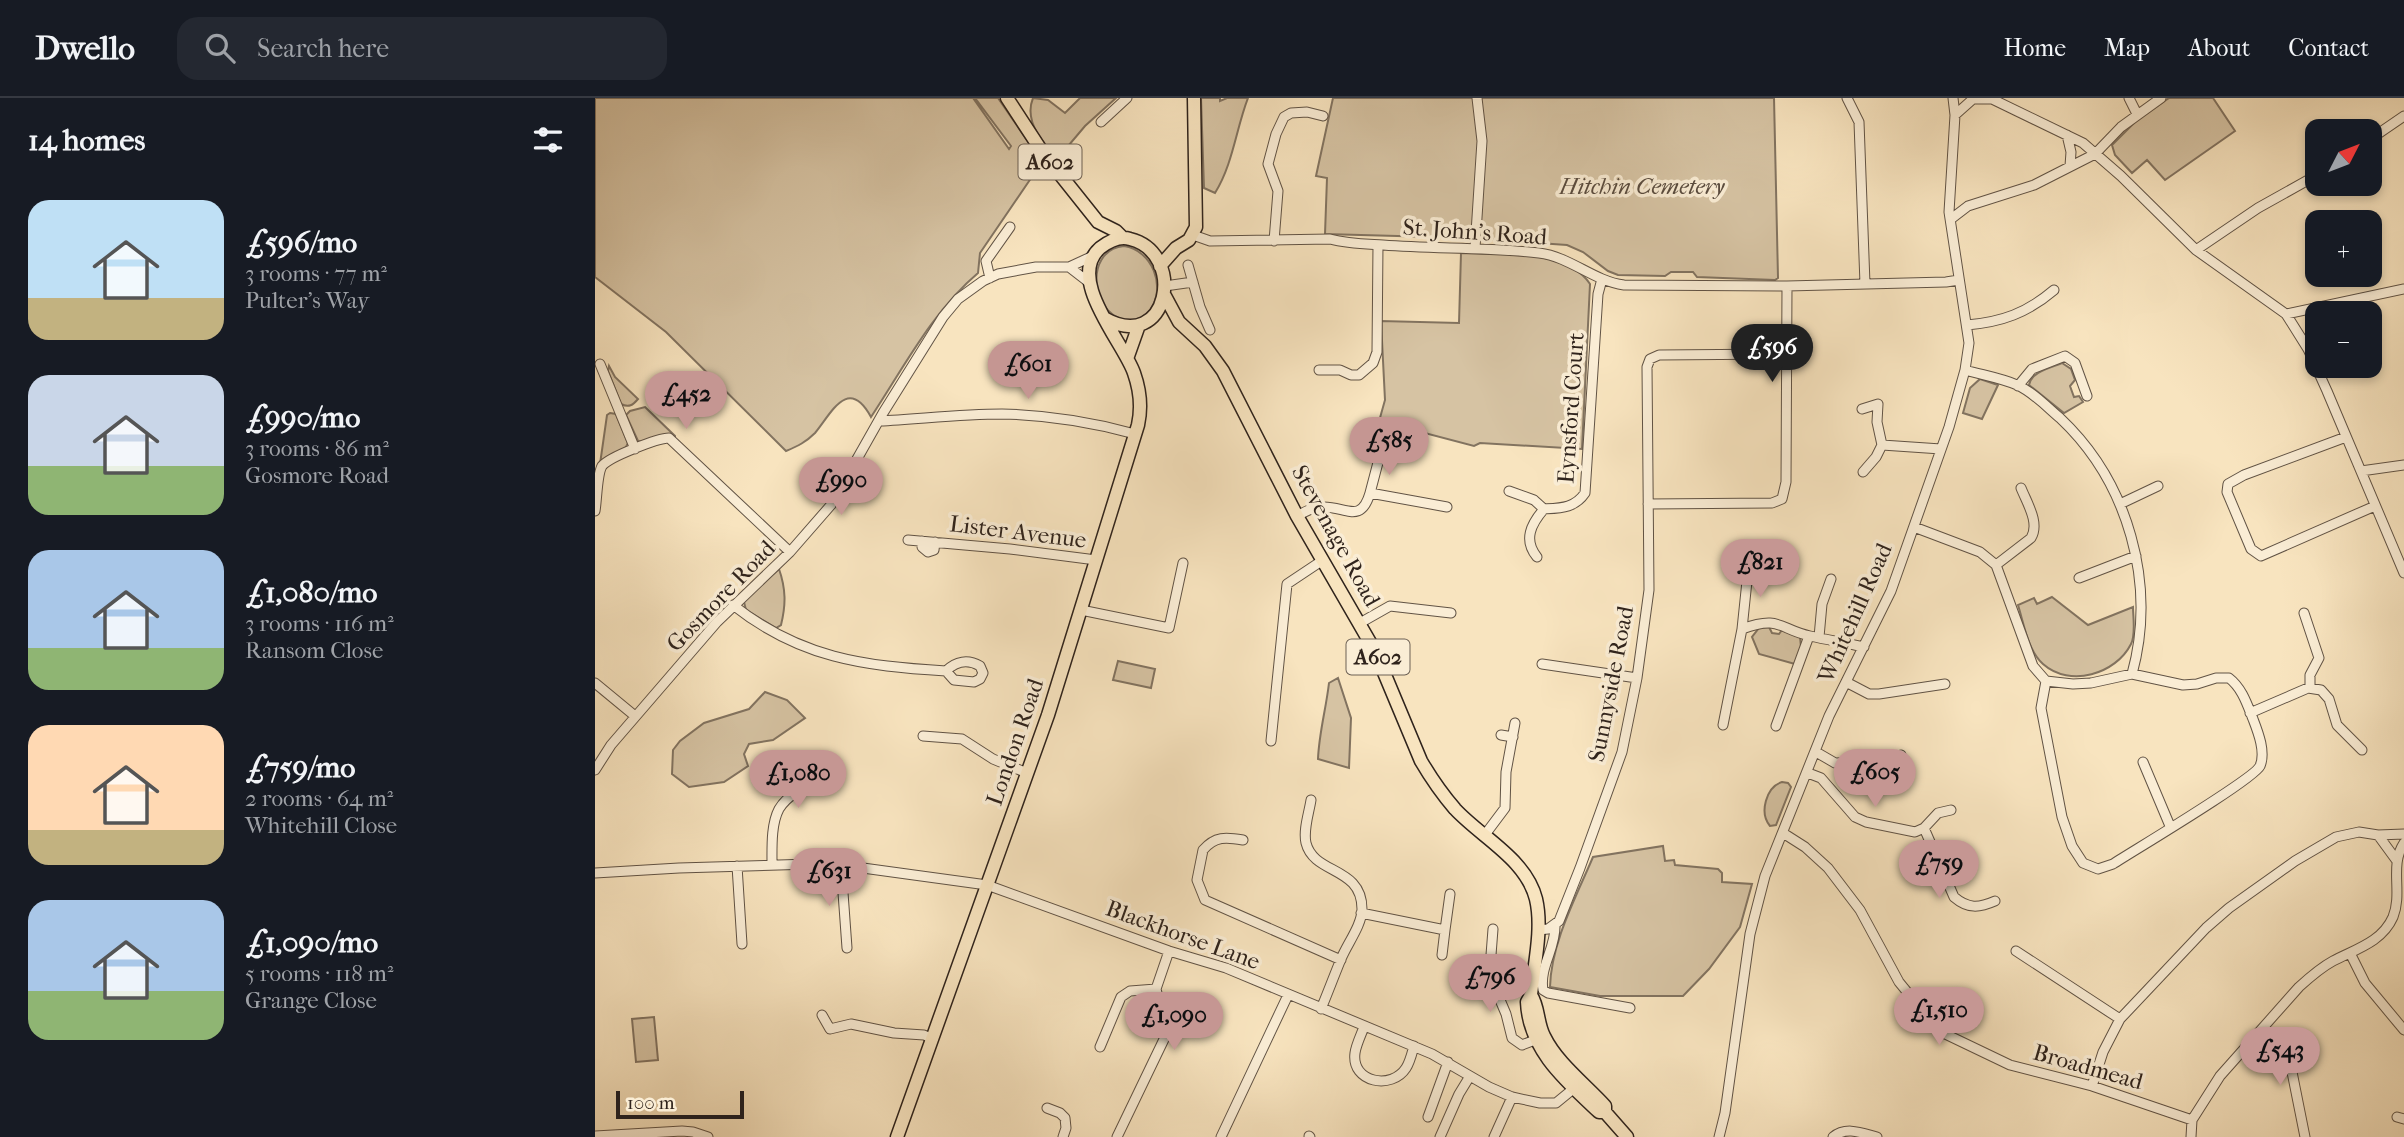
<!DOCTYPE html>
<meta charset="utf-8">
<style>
:root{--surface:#171b24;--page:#242831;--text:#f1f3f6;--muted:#9ea1a6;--line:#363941;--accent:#c59692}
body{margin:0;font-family:"IM FELL French Canon",serif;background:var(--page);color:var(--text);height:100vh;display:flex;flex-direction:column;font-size:26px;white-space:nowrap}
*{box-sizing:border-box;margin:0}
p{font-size:23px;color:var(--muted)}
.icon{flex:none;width:38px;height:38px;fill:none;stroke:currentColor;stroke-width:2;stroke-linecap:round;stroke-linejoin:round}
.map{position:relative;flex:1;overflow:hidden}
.side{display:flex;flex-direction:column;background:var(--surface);width:595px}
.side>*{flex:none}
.needle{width:46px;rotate:48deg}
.fabs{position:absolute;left:1710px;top:21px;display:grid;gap:14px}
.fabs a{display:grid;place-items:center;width:77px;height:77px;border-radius:14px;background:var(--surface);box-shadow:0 4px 10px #0003;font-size:35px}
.scale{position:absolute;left:21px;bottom:18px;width:128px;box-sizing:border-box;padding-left:7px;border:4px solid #2f231c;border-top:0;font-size:19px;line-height:24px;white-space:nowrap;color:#2f231c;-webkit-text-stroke:5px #faedd5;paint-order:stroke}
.price{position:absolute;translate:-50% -60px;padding:0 16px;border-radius:24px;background:var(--accent);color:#111;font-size:23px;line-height:46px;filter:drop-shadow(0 2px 4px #0008)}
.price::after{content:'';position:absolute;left:50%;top:42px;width:21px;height:16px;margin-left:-10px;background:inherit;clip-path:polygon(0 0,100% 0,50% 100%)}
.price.on{background:#222;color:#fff}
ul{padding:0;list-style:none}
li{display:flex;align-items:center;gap:21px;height:175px;padding:0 28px}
li span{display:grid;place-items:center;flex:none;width:196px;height:140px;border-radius:21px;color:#555}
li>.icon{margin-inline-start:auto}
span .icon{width:84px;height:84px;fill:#fffc;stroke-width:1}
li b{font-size:30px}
h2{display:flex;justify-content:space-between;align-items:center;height:84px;padding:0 28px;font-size:30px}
header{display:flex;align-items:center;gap:42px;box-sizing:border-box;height:98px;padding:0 35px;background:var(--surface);border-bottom:2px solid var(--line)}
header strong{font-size:33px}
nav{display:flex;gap:38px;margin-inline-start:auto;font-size:24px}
.search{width:490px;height:63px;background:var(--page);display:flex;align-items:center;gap:18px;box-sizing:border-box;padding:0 24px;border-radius:21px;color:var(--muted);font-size:26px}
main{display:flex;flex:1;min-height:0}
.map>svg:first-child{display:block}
.green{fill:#d6c3a3;stroke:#827360;stroke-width:2}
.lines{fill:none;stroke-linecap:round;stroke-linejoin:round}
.minor-casing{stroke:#615345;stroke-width:11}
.major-casing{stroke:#2f231c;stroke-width:15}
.minor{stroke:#faedd5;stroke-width:9}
.major{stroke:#f8e4bf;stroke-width:12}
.labels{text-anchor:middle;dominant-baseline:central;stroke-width:7;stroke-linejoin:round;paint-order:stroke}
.shield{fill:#faedd5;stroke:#6c6054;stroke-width:2}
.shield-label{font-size:21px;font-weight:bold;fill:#2f231c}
.park-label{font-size:23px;font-style:italic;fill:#594b3e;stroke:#faedd5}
.street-label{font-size:23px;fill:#2f231c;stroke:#faedd5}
</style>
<header>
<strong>Dwello</strong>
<div class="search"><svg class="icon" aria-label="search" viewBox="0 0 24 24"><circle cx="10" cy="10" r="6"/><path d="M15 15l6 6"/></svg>Search here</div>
<nav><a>Home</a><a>Map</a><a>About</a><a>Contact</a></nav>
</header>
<main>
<section class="side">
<h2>14 homes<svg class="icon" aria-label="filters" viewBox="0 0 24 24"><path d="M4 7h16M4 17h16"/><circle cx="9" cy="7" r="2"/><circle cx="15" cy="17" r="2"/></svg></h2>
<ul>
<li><span style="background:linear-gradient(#bfe0f5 70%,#c2b280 0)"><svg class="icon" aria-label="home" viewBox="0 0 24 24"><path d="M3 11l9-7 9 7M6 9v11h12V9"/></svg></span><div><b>£596/mo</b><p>3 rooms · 77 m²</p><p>Pulter's Way</p></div></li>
<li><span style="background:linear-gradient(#c9d6e8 65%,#8fb573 0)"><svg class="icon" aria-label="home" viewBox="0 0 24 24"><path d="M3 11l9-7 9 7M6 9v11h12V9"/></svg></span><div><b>£990/mo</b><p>3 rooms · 86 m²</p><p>Gosmore Road</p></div></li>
<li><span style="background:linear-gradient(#a9c7e8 70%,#8fb573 0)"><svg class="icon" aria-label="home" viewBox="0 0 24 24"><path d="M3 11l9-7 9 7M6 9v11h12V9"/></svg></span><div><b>£1,080/mo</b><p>3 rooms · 116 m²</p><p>Ransom Close</p></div></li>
<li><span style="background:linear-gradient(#ffd9b3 75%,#c2b280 0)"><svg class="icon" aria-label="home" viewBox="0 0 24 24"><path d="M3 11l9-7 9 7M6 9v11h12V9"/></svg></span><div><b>£759/mo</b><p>2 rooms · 64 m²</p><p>Whitehill Close</p></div></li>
<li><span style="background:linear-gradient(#a9c7e8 65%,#8fb573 0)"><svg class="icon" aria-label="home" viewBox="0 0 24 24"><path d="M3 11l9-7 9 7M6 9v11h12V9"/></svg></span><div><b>£1,090/mo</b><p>5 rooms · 118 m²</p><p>Grange Close</p></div></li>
</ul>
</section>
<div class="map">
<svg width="1809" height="1039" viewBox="0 0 1809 1039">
<rect width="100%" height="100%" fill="#f8e4bf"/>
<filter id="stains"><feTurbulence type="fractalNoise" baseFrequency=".00286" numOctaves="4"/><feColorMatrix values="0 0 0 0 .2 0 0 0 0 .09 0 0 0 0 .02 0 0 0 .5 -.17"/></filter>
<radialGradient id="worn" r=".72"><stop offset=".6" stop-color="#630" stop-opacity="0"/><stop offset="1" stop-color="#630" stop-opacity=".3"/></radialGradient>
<!-- green -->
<path class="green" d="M 0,0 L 378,0 L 414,51 L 416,48 L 380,0 L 403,0 L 447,64 L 385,155 L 383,175 C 337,214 309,269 276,319 C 253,277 236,316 220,335 C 211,344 203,348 191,353 L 71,234 L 0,179 Z
M 438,0 L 453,2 L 470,15 L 485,0 L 521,0 L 490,28 L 463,60 C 447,45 429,22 438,0 Z
M 606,0 L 625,0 L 625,3 L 632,0 L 653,0 C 641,31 638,66 620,95 L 609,90 Z
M 738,0 L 1179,0 L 1183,180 L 1180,182 L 1102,179 L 1098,174 L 1076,174 L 1070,178 L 1023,177 L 1013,173 L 988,154 L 972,147 L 875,140 L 730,136 L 732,80 L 721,78 Z
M 1574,0 L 1618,0 L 1640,33 L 1570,82 L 1552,62 L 1537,75 L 1520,57 L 1517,47 L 1542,22 Z
M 529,148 C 557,152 572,189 555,212 C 551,217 544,221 537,222 C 497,225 486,152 529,148 Z
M 866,155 C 904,156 972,151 995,186 L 987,351 L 885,345 L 879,348 L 807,329 L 799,331 L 783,327 L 790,302 L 786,223 L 864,225 Z
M 1467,265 L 1476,271 L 1480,282 L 1475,288 L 1479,299 L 1484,298 L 1488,304 L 1469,315 L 1434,287 C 1436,274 1455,270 1467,265 Z
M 14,268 L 20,279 L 43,301 C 38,307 34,310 26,306 L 13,273 Z
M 1385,281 L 1403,287 L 1387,321 L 1368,315 L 1375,290 Z
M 50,309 L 80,338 L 80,339 L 71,336 L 48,344 L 43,343 L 31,317 L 35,313 Z
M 15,315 L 21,316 L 33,345 L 29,353 L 5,366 L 12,317 Z
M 184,471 C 191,491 191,507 186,527 L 181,530 L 151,512 L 149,504 L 151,499 Z
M 1457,499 L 1493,527 L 1538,509 C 1538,519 1541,537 1536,546 C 1521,576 1475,590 1448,566 C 1433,553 1429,526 1423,507 L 1439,500 L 1442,506 Z
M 1174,529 L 1177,535 L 1184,536 L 1187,532 L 1205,539 L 1206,549 L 1200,566 L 1164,556 L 1157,539 L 1164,530 Z
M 523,563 L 560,571 L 556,590 L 518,582 Z
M 743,580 L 756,620 L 754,670 L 723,661 C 724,635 731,611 734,585 Z
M 170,594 L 192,602 L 210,620 L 178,642 L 154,646 L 149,656 L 153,668 L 129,684 L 94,689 L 77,676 L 78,652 L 85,643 L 109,625 L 154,611 Z
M 1187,684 L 1193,685 L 1196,689 L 1181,727 L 1175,728 C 1164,715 1171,689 1187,684 Z
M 1068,748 L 1070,763 L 1079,762 L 1080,767 L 1123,771 L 1127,775 L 1127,784 L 1157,786 L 1145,829 L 1114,871 L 1088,898 L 1005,898 L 955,889 C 956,845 981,799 998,759 Z
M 59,919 L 63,962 L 41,964 L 37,921 Z"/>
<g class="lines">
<defs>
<path id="minor" d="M 1252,0 L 1264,24 L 1270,186
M 1395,0 L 1488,45 L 1526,78 L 1601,152 L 1691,216 L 1713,251 L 1732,293 L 1809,475
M 1534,0 L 1542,16
M 1360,17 L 1378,1 L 1396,1
M 506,24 L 532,0
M 1472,37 L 1476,54 L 1475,68
M 1774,42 L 1809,18
M 1356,121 L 1373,108 L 1439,87 L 1500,56 L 1526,29 L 1566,0
M 598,137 L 615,143 L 735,141 C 753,146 771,146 788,147 C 840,151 892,149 944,155 C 976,159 998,183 1029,187 L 1192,188 L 1351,184 L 1364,182
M 679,143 L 683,93 L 673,66 L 681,36 L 689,19 L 696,15 L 712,14 L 728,18
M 880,150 L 887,43 L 882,0
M 1601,152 L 1663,110 L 1722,77
M 593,167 L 605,209 L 615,232
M 474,169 L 496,186
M 395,180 L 391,163 L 415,129
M 570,188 L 598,184
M 1691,216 L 1809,191
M 1372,227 C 1407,224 1432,215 1459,192
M 5,266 L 40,351
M 724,272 L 745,272 L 756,277 L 764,277 L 778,265 L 782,254 L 783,147
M 1370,272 C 1387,277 1406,280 1422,287 C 1438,294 1452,309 1465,320 C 1533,384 1562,485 1537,576
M 1423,288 L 1437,271 L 1470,258 L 1480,265 L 1492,298
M 1267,311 L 1283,306 L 1282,324 L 1287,347
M 284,323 C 325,321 366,316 407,316 C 452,317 497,324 540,336
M 1751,339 L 1649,377 L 1633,386 L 1632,394 L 1656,451 L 1666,458 L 1780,408
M 1766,373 L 1809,367
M 1268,374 L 1281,359 L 1287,347 L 1346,351
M 914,393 L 939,402 L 949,411 C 966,410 980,410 990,395 L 1003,196 L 1007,181
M 775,395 L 791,334
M 1053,406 L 1177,405 L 1187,401 L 1191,384 L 1192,188
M 1525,406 L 1563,388
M 0,413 C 2,402 2,376 7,368 C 14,359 63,340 74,340 L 195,454
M 702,418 C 711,413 718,409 729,409 C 751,409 766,426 775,395 L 852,409
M 1319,429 L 1385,454 L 1401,467 L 1438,568 L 1451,583 L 1478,586 L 1496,585 L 1537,576 L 1588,587 L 1602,586 L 1621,580 L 1634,580 C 1647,590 1652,606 1658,621 C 1663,634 1671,654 1665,668 C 1659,681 1538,753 1518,766 L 1503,771 L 1488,765 L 1477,748 L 1467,719 L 1446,610 L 1451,583
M 313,442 L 415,451 L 501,462
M 327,443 L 327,449 L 333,454 L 339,452 L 340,444
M 942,459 C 928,442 936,426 949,411
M 1401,467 L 1436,440 C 1445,425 1432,405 1426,390
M 1484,480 L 1541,458
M 138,507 C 205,560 268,568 351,573 C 361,563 373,561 385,568 L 388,575 L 385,581 L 379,584 L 359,582 L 351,573
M 486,512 L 574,530 L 588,465
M 1709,515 L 1724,560 L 1715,577 L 1715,590
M 765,525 L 795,508 L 856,515
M 1147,531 L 1152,483 L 1156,467
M 1224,539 L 1227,506 L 1236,481
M 947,566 L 1042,580
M 1251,584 L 1274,596 L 1284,596 L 1350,586
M 0,585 L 40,618
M 1655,615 L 1713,590 L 1726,592 L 1734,601 L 1742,627 L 1767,652
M 1128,627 L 1147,531 C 1185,517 1184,531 1215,538 C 1233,542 1251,545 1269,549
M 1181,628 L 1214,538
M 906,637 L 918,639
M 328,638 L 367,641 L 398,661 L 432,675
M 676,643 L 692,486 L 728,462
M 1221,654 L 1240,665 L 1276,664 L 1306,657 L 1307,663
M 1548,664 L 1575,728
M 0,672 L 16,647 L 122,524 L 195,454 L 236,407 L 288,315 L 348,219 L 363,201 L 388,183 L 403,176 L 441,169 L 474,169 L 498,158
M 1213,675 L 1226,680 L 1260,719 L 1271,724 L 1320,734 L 1329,730 L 1343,715 L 1356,712
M 716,702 C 714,715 708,732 711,745 C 719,777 767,768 767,811 C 767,827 752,846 746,861 C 739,878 733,894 726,911
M 1329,730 L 1359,799 C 1373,811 1384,810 1400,803
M 1188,735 L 1210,749 L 1233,770 L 1265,812 L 1304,884 L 1344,933 L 1415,967 L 1497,988 L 1597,1022
M 1783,737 L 1802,763
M 889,738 L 910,710 L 911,674 L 920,625
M 648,742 C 631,739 620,738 608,752 L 602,782 L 610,802 L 746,862
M 177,766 C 177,749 176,726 184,711 C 194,693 220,687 225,667
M 246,767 L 252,850
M 142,768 L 147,846
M 0,775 L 84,770 L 217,766 L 246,767 L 392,787 L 574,853 L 631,870 L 837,956 L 894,989 L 917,999 L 945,1005 L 961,1005 L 983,987
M 766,815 L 850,832 L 847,857
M 960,827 C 961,850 944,869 948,892 L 953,895 L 1035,910
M 898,831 L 895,870 L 897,883 L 911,916 L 917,940 L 927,947 L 945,940
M 850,832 L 855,796
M 943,832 L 953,831 L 964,823 L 985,770 L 1027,654 L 1042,580 L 1054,492 L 1052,269 L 1055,261 L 1064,257 L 1192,256
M 1421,853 L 1525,921
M 1755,855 L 1770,885 L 1809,932
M 227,917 L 235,931 L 256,926 L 299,935 L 329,937 L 338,941
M 769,929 C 766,937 761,947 760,955 C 756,985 797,992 811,970 C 815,964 817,955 819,948
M 1662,937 L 1691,962 L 1697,974 L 1710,1039
M 505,949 L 526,899 L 535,893 L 561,891
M 1497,988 L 1508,954 L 1525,921 L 1611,830 L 1634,810 L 1700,763 L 1741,739 L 1764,734 L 1783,737 L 1809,736
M 452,1010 L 465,1015 L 470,1020 L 471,1030 L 468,1039
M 833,1019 L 853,964
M 1802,1019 L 1809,1021
M 0,1038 L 87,1033 L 98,1034 L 113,1039
M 714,1038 L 715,1039
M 522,1039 L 572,935 L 561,891 L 574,853
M 626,1039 L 693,897
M 845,1039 L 864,996 L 875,978
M 899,1039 L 917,999
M 1124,1039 L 1130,1015 L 1155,836 L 1170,778 L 1234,618 L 1296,493 L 1354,329 L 1370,272 L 1374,245 L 1354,114 L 1360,17 L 1358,0
M 1238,1039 C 1251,1028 1267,1035 1282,1039
M 1596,1039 L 1597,1022 L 1625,978 L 1704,889 C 1715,879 1725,870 1738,863 C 1761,851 1787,844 1798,819 C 1808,794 1794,768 1809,745"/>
<path id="major" d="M 412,0 L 448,55 L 503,124 L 521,133 L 528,140
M 565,168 L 581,150 L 594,142 L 601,129 L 599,0
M 570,198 L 584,224 L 610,248 L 628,273 L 702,418 L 780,553 L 826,663 C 836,680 847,696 860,711 C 887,740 931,761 941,801 C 948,831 939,867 936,897 L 932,904 C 934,952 971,983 1004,1014 L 1010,1014
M 533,258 L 544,227
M 936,897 C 944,909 942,925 949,938 C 962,965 990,986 1010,1008 L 1010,1014 L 1032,1039
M 302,1039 L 453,617 L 543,327 C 547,309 545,292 539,275 C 529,245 470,181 505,150 C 513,144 525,138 535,141 C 592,155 574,257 509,220"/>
</defs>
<!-- minor casing -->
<use href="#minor" class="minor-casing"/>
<!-- major casing -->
<use href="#major" class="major-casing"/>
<!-- minor -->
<use href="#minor" class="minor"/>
<!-- major -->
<use href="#major" class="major"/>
</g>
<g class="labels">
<!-- shield labels -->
<g class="shield">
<rect x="423.5" y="46.5" width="63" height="35" rx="5"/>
<rect x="751.5" y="541.5" width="63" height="35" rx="5"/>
</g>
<g class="shield-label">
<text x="455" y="64">A602</text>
<text x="783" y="559">A602</text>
</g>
<!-- park labels -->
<g class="park-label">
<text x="1047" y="88">Hitchin Cemetery</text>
</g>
<!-- street labels -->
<g class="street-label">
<text transform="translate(880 134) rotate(4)">St. John's Road</text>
<text transform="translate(976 310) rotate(-86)">Eynsford Court</text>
<text transform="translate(423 434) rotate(7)">Lister Avenue</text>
<text transform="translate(741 438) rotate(61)">Stevenage Road</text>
<text transform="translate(126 498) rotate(-46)">Gosmore Road</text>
<text transform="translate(1260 515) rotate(-66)">Whitehill Road</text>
<text transform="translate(1016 586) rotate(-79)">Sunnyside Road</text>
<text transform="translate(420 644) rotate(-71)">London Road</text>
<text transform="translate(588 837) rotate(20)">Blackhorse Lane</text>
<text transform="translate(1493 969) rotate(16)">Broadmead</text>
</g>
</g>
<rect width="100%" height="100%" filter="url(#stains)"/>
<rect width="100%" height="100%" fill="url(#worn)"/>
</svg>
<div class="fabs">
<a><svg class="needle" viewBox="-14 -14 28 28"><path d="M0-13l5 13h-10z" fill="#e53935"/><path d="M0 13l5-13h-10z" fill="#9ea1a6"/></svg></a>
<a>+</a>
<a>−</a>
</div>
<div class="scale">100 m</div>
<b class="price on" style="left:1177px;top:286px">£596</b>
<b class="price" style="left:433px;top:303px">£601</b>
<b class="price" style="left:91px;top:333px">£452</b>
<b class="price" style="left:794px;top:379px">£585</b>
<b class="price" style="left:246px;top:419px">£990</b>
<b class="price" style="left:1165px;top:501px">£821</b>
<b class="price" style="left:1280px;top:711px">£605</b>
<b class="price" style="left:203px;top:712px">£1,080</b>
<b class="price" style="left:1344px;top:802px">£759</b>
<b class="price" style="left:234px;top:810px">£631</b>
<b class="price" style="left:895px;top:916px">£796</b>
<b class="price" style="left:1344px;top:949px">£1,510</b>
<b class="price" style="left:579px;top:954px">£1,090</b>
<b class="price" style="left:1685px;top:989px">£543</b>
</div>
</main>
